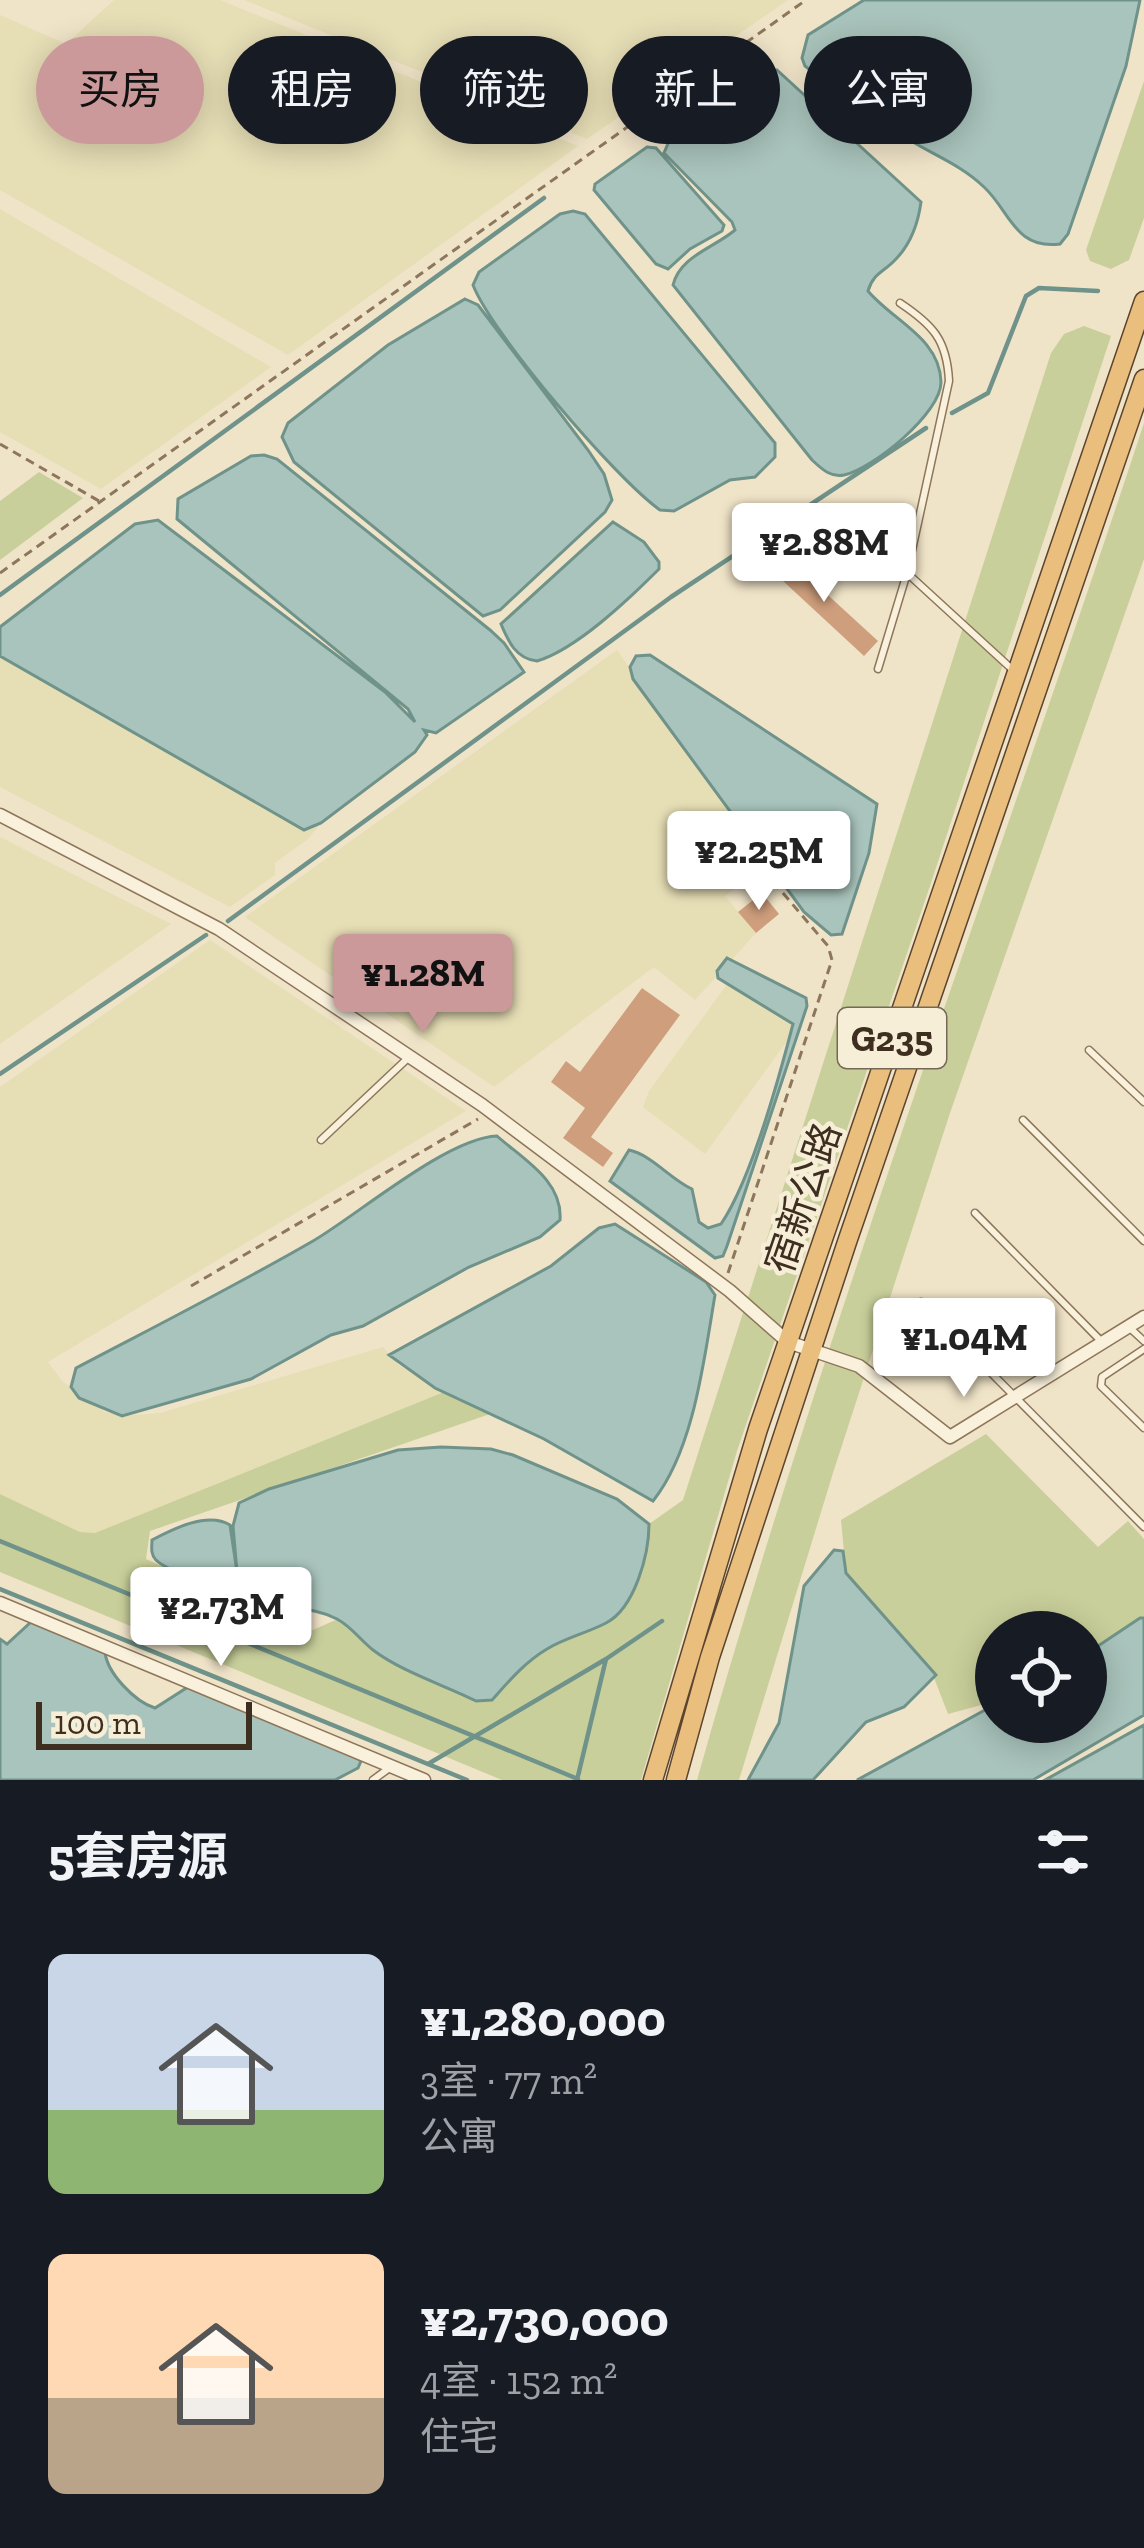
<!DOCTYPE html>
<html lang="zh">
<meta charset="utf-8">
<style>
:root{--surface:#171b24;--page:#20242c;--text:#f1f3f6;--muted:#9ea1a6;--accent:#cc999b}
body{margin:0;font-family:"Zilla Slab","Noto Sans SC",serif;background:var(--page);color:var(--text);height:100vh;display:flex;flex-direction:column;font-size:45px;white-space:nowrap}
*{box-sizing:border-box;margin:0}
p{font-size:39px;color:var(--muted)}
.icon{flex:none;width:66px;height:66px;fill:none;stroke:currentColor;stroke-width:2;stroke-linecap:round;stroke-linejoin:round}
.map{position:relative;height:1780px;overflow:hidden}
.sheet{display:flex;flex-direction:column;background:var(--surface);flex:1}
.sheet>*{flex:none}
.top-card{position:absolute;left:36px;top:36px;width:1074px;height:108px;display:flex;gap:24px}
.fabs{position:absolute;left:975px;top:1611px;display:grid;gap:24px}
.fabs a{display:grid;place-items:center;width:132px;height:132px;border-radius:50%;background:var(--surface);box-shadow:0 6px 30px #0003;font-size:60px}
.scale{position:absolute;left:36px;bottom:30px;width:216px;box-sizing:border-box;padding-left:12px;border:6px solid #3d2e20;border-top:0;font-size:33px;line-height:42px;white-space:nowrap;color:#3d2e20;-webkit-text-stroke:9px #f7eed8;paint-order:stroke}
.price{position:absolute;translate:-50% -102px;padding:0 27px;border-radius:12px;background:#fff;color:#222;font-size:39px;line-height:78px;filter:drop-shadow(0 3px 6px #0008)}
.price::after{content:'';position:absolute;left:50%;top:72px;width:36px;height:27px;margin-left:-18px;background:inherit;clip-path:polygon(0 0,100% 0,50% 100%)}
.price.selected{background:var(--accent);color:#111}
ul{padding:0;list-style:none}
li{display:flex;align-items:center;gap:36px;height:300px;padding:0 48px}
li span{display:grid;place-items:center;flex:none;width:336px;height:240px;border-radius:18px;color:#555}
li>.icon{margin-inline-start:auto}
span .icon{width:144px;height:144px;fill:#fffc;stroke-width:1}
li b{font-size:51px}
h2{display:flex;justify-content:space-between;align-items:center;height:144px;padding:0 48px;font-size:51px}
.tag{padding:0 42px;border-radius:54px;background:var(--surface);box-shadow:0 6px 30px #0003;font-size:42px;line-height:108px}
.tag.selected{background:var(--accent);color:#111}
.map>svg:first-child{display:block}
.farmland{fill:#e6deb5}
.green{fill:#c9cf9b}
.water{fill:#a9c4bc;stroke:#6f938a;stroke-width:3}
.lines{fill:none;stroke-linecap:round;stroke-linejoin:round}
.stream{stroke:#6f938a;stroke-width:4.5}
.building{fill:#cf9f7d}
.service-casing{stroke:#8d765c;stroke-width:9}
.minor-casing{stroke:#8d765c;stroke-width:15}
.trunk-casing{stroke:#5b4430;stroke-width:21}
.path{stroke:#8d765c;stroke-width:3;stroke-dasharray:9 6;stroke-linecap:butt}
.service{stroke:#faf1dc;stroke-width:6}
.minor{stroke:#faf1dc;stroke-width:12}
.trunk{stroke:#eabe7c;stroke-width:18}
.labels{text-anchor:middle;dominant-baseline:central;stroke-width:9;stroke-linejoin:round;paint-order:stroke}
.shield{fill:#f7eed8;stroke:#756857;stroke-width:3}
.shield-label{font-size:36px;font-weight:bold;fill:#3d2e20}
.street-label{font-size:39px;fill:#3d2e20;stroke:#f7eed8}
</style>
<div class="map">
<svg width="1144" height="1780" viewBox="0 0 1144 1780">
<rect width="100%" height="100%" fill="#f0e4c8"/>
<!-- farmland -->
<path class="farmland" d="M 114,0 L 220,0 L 578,146 L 288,355 L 0,190 L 0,15 L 66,44 Z
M 244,0 L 788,0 L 587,139 Z
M 0,209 L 271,367 L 101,489 L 0,432 Z
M 617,650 L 764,858 L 731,878 L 736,888 L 725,896 L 756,933 L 695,1000 L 654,967 L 494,1087 L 245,917 Z
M 0,656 L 304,830 L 321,823 L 308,839 L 275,863 L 275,875 L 230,907 L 0,787 Z
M 0,837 L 171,924 L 0,1044 Z
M 210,940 L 466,1111 L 48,1362 L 62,1381 L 105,1412 L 122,1416 L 160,1413 L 383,1347 L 399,1365 L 444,1392 L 95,1533 L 80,1532 L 0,1494 L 0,1087 Z
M 728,983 L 793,1024 L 790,1037 L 705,1154 L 643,1107 L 649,1091 Z"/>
<!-- green -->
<path class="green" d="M 1144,81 L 1144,218 L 1129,260 L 1111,269 L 1090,261 L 1086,250 Z
M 1084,326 L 1111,336 L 929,889 L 737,1451 L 641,1780 L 502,1780 L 0,1572 L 0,1494 L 80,1532 L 95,1533 L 444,1392 L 490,1414 L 150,1531 L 146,1559 L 308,1632 L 338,1619 L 374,1651 L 492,1700 L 518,1671 L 548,1648 L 649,1538 L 649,1524 L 683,1500 L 1051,353 L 1064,334 Z
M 1144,423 L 1144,559 L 950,1113 L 833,1473 L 739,1780 L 697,1780 C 826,1322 995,875 1144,423 Z
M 39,472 L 83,498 L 0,560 L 0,501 Z
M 986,1434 L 1098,1547 L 1128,1521 L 1144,1539 L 1144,1618 L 1086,1654 L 1086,1632 L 996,1632 L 996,1701 L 948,1714 L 929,1665 L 846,1573 L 841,1520 Z"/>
<!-- water -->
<path class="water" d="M 864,0 L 1140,0 L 1126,66 L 1068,234 L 1060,244 C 1015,250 1010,211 984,187 C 962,166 938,157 913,142 C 876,119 840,92 805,66 L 802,58 L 808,35 Z
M 777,70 L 921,202 C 918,224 911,244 895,260 C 884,272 873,273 868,291 C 893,321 940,338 941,382 C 941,414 872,469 844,475 C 830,478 821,468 812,460 L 673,285 C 680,256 714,248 735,230 L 732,222 L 664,153 L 673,132 L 762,74 Z
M 647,147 L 656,148 L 724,225 L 722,231 L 690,249 L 668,269 L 656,264 L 594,190 L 595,184 Z
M 573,211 L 585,214 L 775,443 L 775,457 L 755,477 L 730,480 L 674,511 L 660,510 C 616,479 492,334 473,285 L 479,272 L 560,214 Z
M 465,299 L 478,305 L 588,450 L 604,474 L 612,500 L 605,512 L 500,610 L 483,616 L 294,462 L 282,437 L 288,423 L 388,345 Z
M 264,455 L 277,459 L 490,630 L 504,643 L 524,672 L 436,733 L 424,730 L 427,735 L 415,752 L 321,823 L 304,830 L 0,656 L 0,627 L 135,524 L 158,520 L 385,692 L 415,722 L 408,709 L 177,519 L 178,499 L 251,456 Z
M 613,522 L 644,542 L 659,562 L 659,569 C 629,599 577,649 537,661 C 516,659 508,641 501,624 Z
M 650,655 L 877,804 L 869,853 L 842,934 L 831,935 L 804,912 L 633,679 L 630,667 L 636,656 Z
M 727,958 L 806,998 L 807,1006 L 727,1246 L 723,1256 L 715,1258 L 610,1181 L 629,1150 C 652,1155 670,1179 692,1189 L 699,1222 L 708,1228 L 721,1224 C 751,1180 779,1078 793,1024 L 718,978 L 717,971 Z
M 497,1136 C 524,1160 563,1181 560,1220 L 540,1237 L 469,1267 L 363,1326 L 331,1335 L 251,1379 L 122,1416 L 79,1398 L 71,1387 L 76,1368 C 156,1326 235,1286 313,1241 C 359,1214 447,1138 497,1136 Z
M 615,1224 L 706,1282 L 715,1295 C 704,1359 694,1450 653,1501 L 544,1439 L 435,1388 L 389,1355 L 551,1266 L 599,1228 Z
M 441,1447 L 491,1449 L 513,1455 L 617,1499 L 649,1524 C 649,1554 635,1608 606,1623 C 587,1633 565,1638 547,1649 C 525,1662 509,1681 492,1700 L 476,1701 C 444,1685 402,1672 373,1650 C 360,1640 352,1627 337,1619 C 297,1598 268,1623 238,1574 L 239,1582 L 235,1584 C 216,1584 169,1573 156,1560 C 150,1554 152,1546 152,1540 C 173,1529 208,1511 230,1525 L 237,1572 L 233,1526 L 239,1503 L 269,1489 L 398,1450 Z
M 834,1550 L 843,1551 L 846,1573 L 936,1675 L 904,1707 L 866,1722 L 813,1780 L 748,1780 L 779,1723 L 804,1586 Z
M 1140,1618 L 1144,1618 L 1144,1715 L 1033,1780 L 857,1780 L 996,1704 L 996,1722 L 1086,1722 L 1086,1654 Z
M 31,1622 L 105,1652 C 107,1673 135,1702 155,1708 L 188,1687 L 355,1757 L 361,1761 L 358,1768 L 335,1780 L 0,1780 L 0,1639 L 7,1644 Z
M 1144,1725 L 1144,1780 L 1045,1780 Z"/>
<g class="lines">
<!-- stream -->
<path class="stream" d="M 952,413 L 988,393 L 1026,296 L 1039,288 L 1098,291
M 0,595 L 544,198
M 228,921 L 671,597 L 926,428
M 0,1074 L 206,935
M 0,1541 L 578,1779
M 0,1589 L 467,1780
M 428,1764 L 606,1659 L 662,1621
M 578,1776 L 606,1659"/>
</g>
<!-- building -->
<path class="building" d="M 782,553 L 878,641 L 864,656 L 769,568 Z
M 762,893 L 779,914 L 756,933 L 738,912 Z
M 642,988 L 680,1015 L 591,1137 L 613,1153 L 603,1167 L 563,1138 L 585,1108 L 551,1082 L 566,1061 L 580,1072 Z"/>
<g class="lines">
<defs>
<path id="service" d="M 907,573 L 1014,671
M 878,669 L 907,573 L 949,381 C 947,340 933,325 900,303
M 1089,1050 L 1144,1102
M 1023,1120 L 1144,1241
M 321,1140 L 407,1059
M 975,1213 L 1100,1340
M 921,1302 L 1144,1527
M 1131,1329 L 1144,1341
M 1144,1349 L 1102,1377 L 1101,1386 L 1144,1428
M 373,1780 L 388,1769"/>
<path id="minor" d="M 0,815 L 219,929 L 482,1105 L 730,1291 L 788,1342 L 859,1366 L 950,1437 L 1144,1317
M 0,1603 L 424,1780"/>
<path id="trunk" d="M 653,1780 L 758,1429 L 1144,301
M 676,1780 L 710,1657 L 847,1242 L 1144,379"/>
</defs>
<!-- service casing -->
<use href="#service" class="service-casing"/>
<!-- minor casing -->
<use href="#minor" class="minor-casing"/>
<!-- trunk casing -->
<use href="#trunk" class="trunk-casing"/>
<!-- path -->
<path class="path" d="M 0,444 L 99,501
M 0,573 L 806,0
M 728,1273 L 832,960 L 828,946 L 771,879
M 191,1286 L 478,1119"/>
<!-- service -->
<use href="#service" class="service"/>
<!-- minor -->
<use href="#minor" class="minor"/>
<!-- trunk -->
<use href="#trunk" class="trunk"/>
</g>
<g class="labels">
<!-- shield labels -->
<rect class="shield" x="838" y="1008" width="108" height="60" rx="9"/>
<g class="shield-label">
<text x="892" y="1038">G235</text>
</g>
<!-- street labels -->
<g class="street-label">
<text transform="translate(803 1198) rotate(-71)">宿新公路</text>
</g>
</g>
</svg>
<div class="fabs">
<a><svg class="icon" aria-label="locate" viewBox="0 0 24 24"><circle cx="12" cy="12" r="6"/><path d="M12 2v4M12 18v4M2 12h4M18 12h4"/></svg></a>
</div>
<div class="scale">100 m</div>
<b class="price" style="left:824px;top:605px">¥2.88M</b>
<b class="price" style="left:759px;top:913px">¥2.25M</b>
<b class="price selected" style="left:423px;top:1036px">¥1.28M</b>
<b class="price" style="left:964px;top:1400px">¥1.04M</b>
<b class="price" style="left:221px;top:1669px">¥2.73M</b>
<div class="top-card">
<a class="tag selected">买房</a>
<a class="tag">租房</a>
<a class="tag">筛选</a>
<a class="tag">新上</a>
<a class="tag">公寓</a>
</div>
</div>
<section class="sheet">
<h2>5套房源<svg class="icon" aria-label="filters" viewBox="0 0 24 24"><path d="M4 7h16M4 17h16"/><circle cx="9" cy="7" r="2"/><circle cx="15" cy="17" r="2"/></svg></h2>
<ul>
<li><span style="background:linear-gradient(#c9d6e8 65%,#8fb573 0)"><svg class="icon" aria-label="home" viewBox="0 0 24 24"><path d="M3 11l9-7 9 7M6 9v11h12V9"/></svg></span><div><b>¥1,280,000</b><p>3室 · 77 m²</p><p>公寓</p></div></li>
<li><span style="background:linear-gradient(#ffd9b3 60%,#b9a48a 0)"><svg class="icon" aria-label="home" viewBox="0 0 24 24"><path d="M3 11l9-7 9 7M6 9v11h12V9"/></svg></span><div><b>¥2,730,000</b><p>4室 · 152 m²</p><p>住宅</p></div></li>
</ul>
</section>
